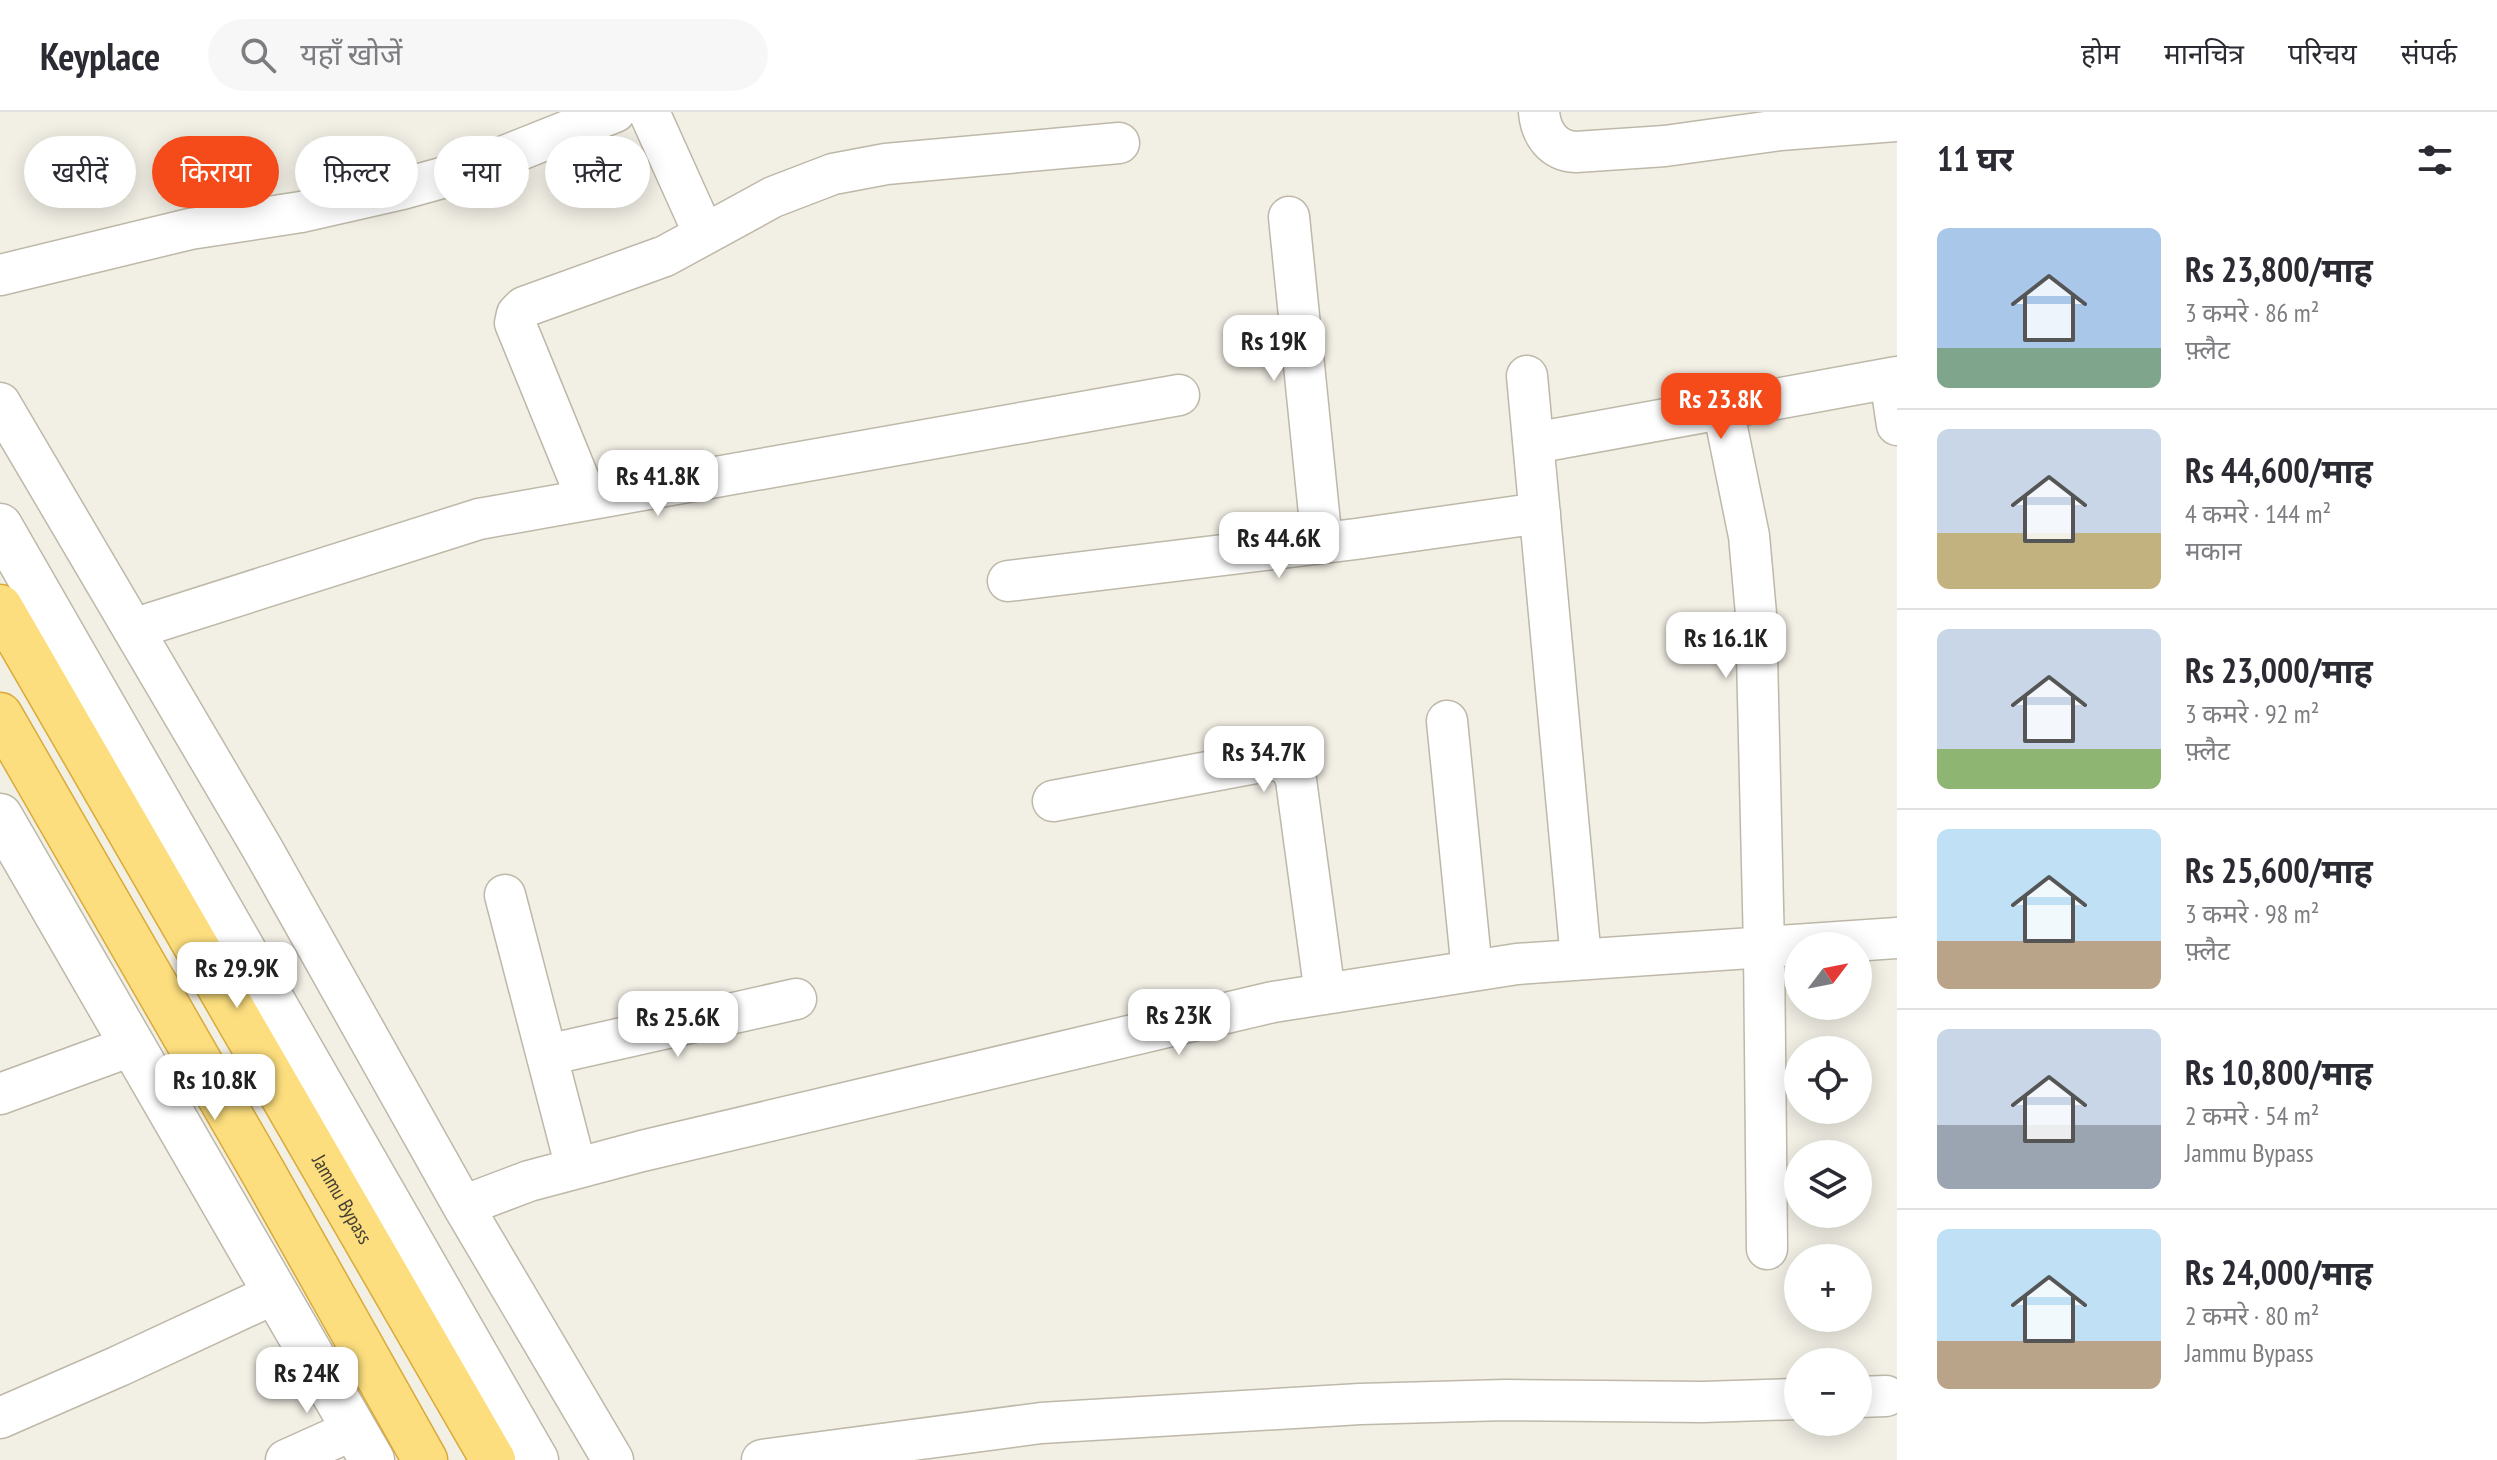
<!DOCTYPE html>
<html lang="hi">
<meta charset="utf-8">
<style>
:root{--surface:#fff;--page:#f7f7f7;--text:#2b2b33;--muted:#7c7c81;--line:#e1e1e2;--accent:#f54b1a}
body{margin:0;font-family:"PT Sans Narrow","Noto Sans Devanagari",sans-serif;background:var(--page);color:var(--text);height:100vh;display:flex;flex-direction:column;font-size:30px;white-space:nowrap}
*{box-sizing:border-box;margin:0}
p{font-size:26px;color:var(--muted)}
.icon{flex:none;width:44px;height:44px;fill:none;stroke:currentColor;stroke-width:2;stroke-linecap:round;stroke-linejoin:round}
.map{position:relative;flex:1;overflow:hidden}
.sheet{display:flex;flex-direction:column;background:var(--surface);width:600px}
.sheet>*{flex:none}
.hud{position:absolute;left:24px;top:24px;width:760px;height:72px;display:flex;gap:16px}
.needle{width:52px;rotate:58deg}
.buttons{position:absolute;left:1784px;top:820px;display:grid;gap:16px}
.buttons a{display:grid;place-items:center;width:88px;height:88px;border-radius:50%;background:var(--surface);box-shadow:0 4px 20px #0003;font-size:40px}
.price{position:absolute;translate:-50% -68px;padding:0 18px;border-radius:16px;background:#fff;color:#222;font-size:26px;line-height:52px;filter:drop-shadow(0 2px 4px #0008)}
.price::after{content:'';position:absolute;left:50%;top:48px;width:24px;height:18px;margin-left:-12px;background:inherit;clip-path:polygon(0 0,100% 0,50% 100%)}
.price.current{background:var(--accent);color:#fff}
ul{padding:0;list-style:none}
li{display:flex;align-items:center;gap:24px;height:200px;padding:0 40px}
li+li{border-top:2px solid var(--line)}
li span{display:grid;place-items:center;flex:none;width:224px;height:160px;border-radius:12px;color:#555}
li>.icon{margin-inline-start:auto}
span .icon{width:96px;height:96px;fill:#fffc;stroke-width:1}
li b{font-size:34px}
h2{display:flex;justify-content:space-between;align-items:center;height:96px;padding:0 40px;font-size:34px}
.chip{padding:0 28px;border-radius:36px;background:var(--surface);box-shadow:0 4px 20px #0003;font-size:28px;line-height:72px}
.chip.current{background:var(--accent);color:#fff}
header{display:flex;align-items:center;gap:48px;box-sizing:border-box;height:112px;padding:0 40px;background:var(--surface);border-bottom:2px solid var(--line)}
header strong{font-size:38px}
nav{display:flex;gap:44px;margin-inline-start:auto;font-size:28px}
.search{width:560px;height:72px;background:var(--page);display:flex;align-items:center;gap:20px;box-sizing:border-box;padding:0 28px;border-radius:44px;color:var(--muted);font-size:30px}
main{display:flex;flex:1;min-height:0}
.map>svg:first-child{display:block}
.lines{fill:none;stroke-linecap:round;stroke-linejoin:round}
.minor-casing{stroke:#beb8a8;stroke-width:43}
.tertiary-casing{stroke:#beb8a8;stroke-width:47}
.trunk-casing{stroke:#daaa38;stroke-width:47}
.minor{stroke:#fff;stroke-width:40}
.tertiary{stroke:#fff;stroke-width:44}
.trunk{stroke:#fcde7e;stroke-width:44}
.labels{text-anchor:middle;dominant-baseline:central;stroke-width:8;stroke-linejoin:round;paint-order:stroke}
.street-label{font-size:20px;fill:#454035;stroke:#fff}
</style>
<header>
<strong>Keyplace</strong>
<div class="search"><svg class="icon" aria-label="search" viewBox="0 0 24 24"><circle cx="10" cy="10" r="6"/><path d="M15 15l6 6"/></svg>यहाँ खोजें</div>
<nav><a>होम</a><a>मानचित्र</a><a>परिचय</a><a>संपर्क</a></nav>
</header>
<main>
<div class="map">
<svg width="1897" height="1348" viewBox="0 0 1897 1348">
<rect width="100%" height="100%" fill="#f2efe5"/>
<g class="lines">
<defs>
<path id="minor" d="M 649,0 L 704,122
M 1539,0 C 1541,22 1553,39 1576,40 L 1665,34 L 1780,18 L 1897,9
M 1289,105 L 1322,431
M 0,163 L 190,117 L 301,100 L 402,77 L 467,59 L 615,0
M 1527,264 L 1581,847
M 1890,266 L 1897,313
M 0,291 L 262,736 L 463,1094 L 613,1348
M 1723,296 L 1749,424 L 1756,502 L 1764,835 L 1767,1137
M 1534,331 L 1897,265
M 587,387 L 515,211 L 517,202 L 524,195 L 665,144 L 773,85 L 833,62 L 886,52 L 1119,31
M 1008,469 L 1356,427 L 1540,401
M 133,517 L 479,407 L 1179,283
M 1447,609 L 1472,859
M 1053,689 L 1272,648 C 1286,650 1291,654 1296,668 L 1325,882
M 505,783 L 576,1056
M 547,943 L 796,887
M 0,982 L 131,934
M 463,1094 L 529,1069 L 642,1039 L 1273,890 L 1517,852 L 1897,826
M 1858,1285 L 1886,1284
M 0,1306 L 119,1254 L 276,1181
M 286,1348 L 355,1317
M 762,1348 L 1041,1311 L 1360,1292 L 1506,1288 L 1703,1290 L 1798,1287"/>
<path id="tertiary" d="M 0,414 L 536,1348
M 0,704 L 372,1348"/>
<g id="trunk">
<path id="s1" d="M 0,495 L 493,1348"/>
<path d="M 0,603 L 263,1060 L 425,1348"/>
</g>
</defs>
<!-- minor casing -->
<use href="#minor" class="minor-casing"/>
<!-- tertiary casing -->
<use href="#tertiary" class="tertiary-casing"/>
<!-- trunk casing -->
<use href="#trunk" class="trunk-casing"/>
<!-- minor -->
<use href="#minor" class="minor"/>
<!-- tertiary -->
<use href="#tertiary" class="tertiary"/>
<!-- trunk -->
<use href="#trunk" class="trunk"/>
</g>
<g class="labels">
<!-- street labels -->
<g class="street-label">
<text stroke="none"><textPath href="#s1" startOffset="684">Jammu Bypass</textPath></text>
</g>
</g>
</svg>
<div class="buttons">
<a><svg class="needle" viewBox="-14 -14 28 28"><path d="M0-13l5 13h-10z" fill="#e53935"/><path d="M0 13l5-13h-10z" fill="#7c7c81"/></svg></a>
<a><svg class="icon" aria-label="locate" viewBox="0 0 24 24"><circle cx="12" cy="12" r="6"/><path d="M12 2v4M12 18v4M2 12h4M18 12h4"/></svg></a>
<a><svg class="icon" aria-label="layers" viewBox="0 0 24 24"><path d="M12 4l9 5-9 5-9-5zM3 14l9 5 9-5"/></svg></a>
<a>+</a>
<a>−</a>
</div>
<b class="price" style="left:1274px;top:271px">Rs 19K</b>
<b class="price current" style="left:1721px;top:329px">Rs 23.8K</b>
<b class="price" style="left:658px;top:406px">Rs 41.8K</b>
<b class="price" style="left:1279px;top:468px">Rs 44.6K</b>
<b class="price" style="left:1726px;top:568px">Rs 16.1K</b>
<b class="price" style="left:1264px;top:682px">Rs 34.7K</b>
<b class="price" style="left:237px;top:898px">Rs 29.9K</b>
<b class="price" style="left:1179px;top:945px">Rs 23K</b>
<b class="price" style="left:678px;top:947px">Rs 25.6K</b>
<b class="price" style="left:215px;top:1010px">Rs 10.8K</b>
<b class="price" style="left:307px;top:1303px">Rs 24K</b>
<div class="hud">
<a class="chip">खरीदें</a>
<a class="chip current">किराया</a>
<a class="chip">फ़िल्टर</a>
<a class="chip">नया</a>
<a class="chip">फ़्लैट</a>
</div>
</div>
<section class="sheet">
<h2>11 घर<svg class="icon" aria-label="filters" viewBox="0 0 24 24"><path d="M4 7h16M4 17h16"/><circle cx="9" cy="7" r="2"/><circle cx="15" cy="17" r="2"/></svg></h2>
<ul>
<li><span style="background:linear-gradient(#a9c7e8 75%,#7fa58c 0)"><svg class="icon" aria-label="home" viewBox="0 0 24 24"><path d="M3 11l9-7 9 7M6 9v11h12V9"/></svg></span><div><b>Rs 23,800/माह</b><p>3 कमरे · 86 m²</p><p>फ़्लैट</p></div></li>
<li><span style="background:linear-gradient(#c9d6e8 65%,#c2b280 0)"><svg class="icon" aria-label="home" viewBox="0 0 24 24"><path d="M3 11l9-7 9 7M6 9v11h12V9"/></svg></span><div><b>Rs 44,600/माह</b><p>4 कमरे · 144 m²</p><p>मकान</p></div></li>
<li><span style="background:linear-gradient(#c9d6e8 75%,#8fb573 0)"><svg class="icon" aria-label="home" viewBox="0 0 24 24"><path d="M3 11l9-7 9 7M6 9v11h12V9"/></svg></span><div><b>Rs 23,000/माह</b><p>3 कमरे · 92 m²</p><p>फ़्लैट</p></div></li>
<li><span style="background:linear-gradient(#bfe0f5 70%,#b9a48a 0)"><svg class="icon" aria-label="home" viewBox="0 0 24 24"><path d="M3 11l9-7 9 7M6 9v11h12V9"/></svg></span><div><b>Rs 25,600/माह</b><p>3 कमरे · 98 m²</p><p>फ़्लैट</p></div></li>
<li><span style="background:linear-gradient(#c9d6e8 60%,#9aa5b1 0)"><svg class="icon" aria-label="home" viewBox="0 0 24 24"><path d="M3 11l9-7 9 7M6 9v11h12V9"/></svg></span><div><b>Rs 10,800/माह</b><p>2 कमरे · 54 m²</p><p>Jammu Bypass</p></div></li>
<li><span style="background:linear-gradient(#bfe0f5 70%,#b9a48a 0)"><svg class="icon" aria-label="home" viewBox="0 0 24 24"><path d="M3 11l9-7 9 7M6 9v11h12V9"/></svg></span><div><b>Rs 24,000/माह</b><p>2 कमरे · 80 m²</p><p>Jammu Bypass</p></div></li>
</ul>
</section>
</main>
